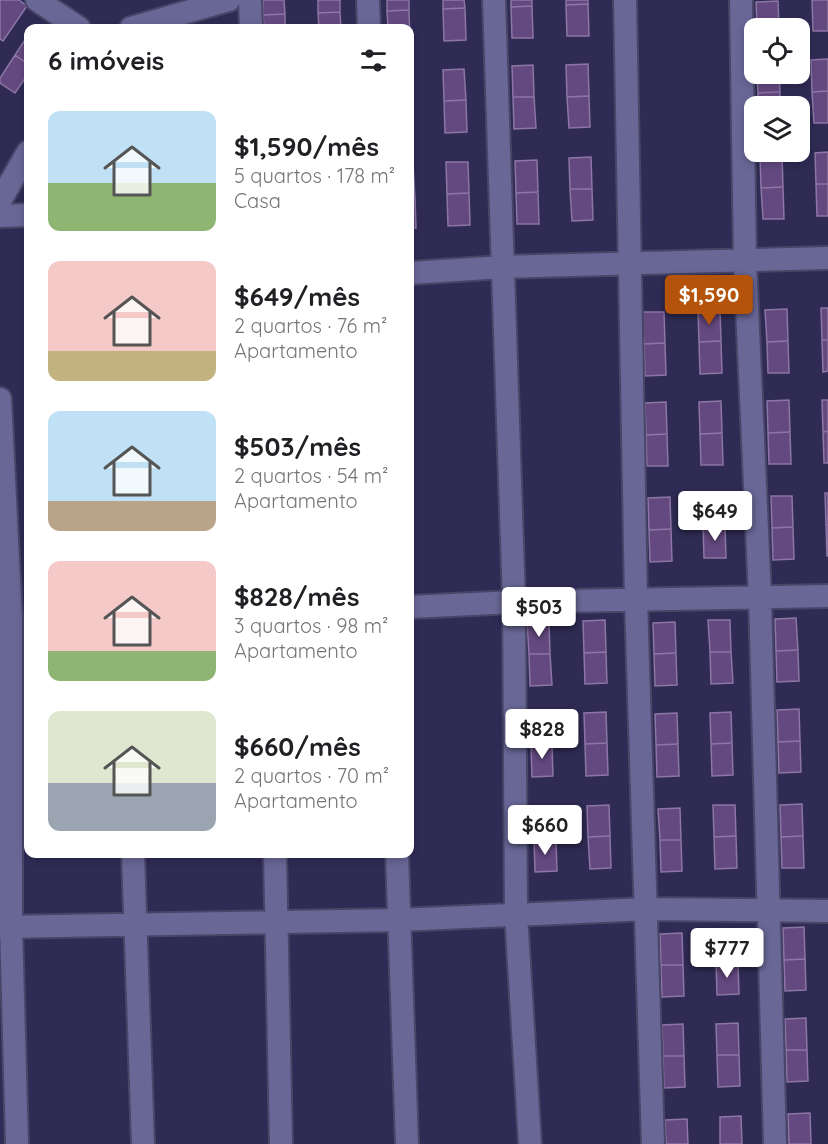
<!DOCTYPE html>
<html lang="pt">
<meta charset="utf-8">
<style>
:root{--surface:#fff;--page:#f6f6f6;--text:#202124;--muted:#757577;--accent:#b45309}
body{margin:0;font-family:Quicksand,sans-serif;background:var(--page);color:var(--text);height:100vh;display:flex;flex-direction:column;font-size:22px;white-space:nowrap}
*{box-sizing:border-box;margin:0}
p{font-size:20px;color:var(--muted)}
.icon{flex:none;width:33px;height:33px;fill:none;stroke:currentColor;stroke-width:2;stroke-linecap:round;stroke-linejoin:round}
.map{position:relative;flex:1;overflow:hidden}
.panel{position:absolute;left:24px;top:24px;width:390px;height:834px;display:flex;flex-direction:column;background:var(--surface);border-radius:12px;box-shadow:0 3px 9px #0003}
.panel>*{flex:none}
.tools{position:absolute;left:744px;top:18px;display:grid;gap:12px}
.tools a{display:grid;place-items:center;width:66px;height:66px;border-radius:12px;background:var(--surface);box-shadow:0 3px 9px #0003;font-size:30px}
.price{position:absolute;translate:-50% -51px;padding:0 14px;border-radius:6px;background:#fff;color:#222;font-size:20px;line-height:39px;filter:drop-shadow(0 2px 3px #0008)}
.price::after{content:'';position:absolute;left:50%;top:36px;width:18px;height:14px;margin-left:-9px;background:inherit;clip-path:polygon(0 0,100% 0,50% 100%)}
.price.current{background:var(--accent);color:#fff}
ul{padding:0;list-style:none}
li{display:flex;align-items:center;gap:18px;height:150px;padding:0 24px}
li span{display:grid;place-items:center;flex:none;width:168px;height:120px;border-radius:12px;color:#555}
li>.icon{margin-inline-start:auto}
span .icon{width:72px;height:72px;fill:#fffc;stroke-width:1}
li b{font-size:26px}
h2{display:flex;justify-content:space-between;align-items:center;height:72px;padding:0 24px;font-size:26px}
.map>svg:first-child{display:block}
.building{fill:#644981;stroke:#8b76a4;stroke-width:1.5}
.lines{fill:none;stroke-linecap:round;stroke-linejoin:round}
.street-casing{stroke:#494568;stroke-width:26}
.street{stroke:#696796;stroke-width:22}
</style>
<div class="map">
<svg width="828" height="1144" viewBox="0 0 828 1144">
<rect width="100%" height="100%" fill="#2f2b55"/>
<!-- building -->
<path class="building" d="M 0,0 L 19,0 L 27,6 L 3,41 L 0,39 Z
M 263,0 L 284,0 L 285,14 L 263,15 Z
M 318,0 L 340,0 L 340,12 L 318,13 Z
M 387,0 L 409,0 L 409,10 L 387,11 Z
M 443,0 L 464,0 L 465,8 L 443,9 Z
M 511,0 L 532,0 L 532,6 L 511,7 Z
M 566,0 L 588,0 L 588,4 L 566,5 Z
M 812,0 L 828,0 L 828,31 L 813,31 Z
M 778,1 L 779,28 L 757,28 L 756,2 Z
M 588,4 L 589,36 L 567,36 L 566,5 Z
M 532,6 L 533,38 L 512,38 L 511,7 Z
M 465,8 L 466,40 L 444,41 L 443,9 Z
M 409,10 L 410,42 L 410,28 L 388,28 L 387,11 Z
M 340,12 L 341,28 L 319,28 L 318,13 Z
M 285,14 L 285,28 L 264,28 L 263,15 Z
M 28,35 L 28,64 L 15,55 Z
M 15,55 L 28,64 L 28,74 L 15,93 L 0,83 L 0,78 Z
M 828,59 L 828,91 L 812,92 L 811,60 Z
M 588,64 L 589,96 L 567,97 L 566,65 Z
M 533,65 L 534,97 L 513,97 L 512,66 Z
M 464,69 L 466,100 L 444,101 L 443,70 Z
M 757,74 L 779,74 L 780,92 L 758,93 Z
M 828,91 L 828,123 L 814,123 L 812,92 Z
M 780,92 L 780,106 L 758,106 L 758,93 Z
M 589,96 L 590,127 L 569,128 L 567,97 Z
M 513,97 L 534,97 L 536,128 L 514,129 Z
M 466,100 L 467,132 L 445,133 L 444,101 Z
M 410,101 L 411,101 L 412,133 L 410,133 Z
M 828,152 L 828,184 L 816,184 L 815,153 Z
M 782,155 L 783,187 L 761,188 L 760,156 Z
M 591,157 L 592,189 L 570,189 L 569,158 Z
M 537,160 L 538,192 L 516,193 L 515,161 Z
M 446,162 L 468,162 L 469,193 L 447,194 Z
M 410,165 L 413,165 L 415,197 L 410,197 Z
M 816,184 L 828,184 L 828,216 L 817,216 Z
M 783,187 L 784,219 L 763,219 L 761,188 Z
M 570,189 L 592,189 L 593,220 L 572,221 Z
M 538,192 L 539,224 L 517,224 L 516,193 Z
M 469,193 L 470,225 L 448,226 L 447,194 Z
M 410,197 L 415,197 L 416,228 L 410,228 Z
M 821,308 L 828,308 L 828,340 L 822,340 Z
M 787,309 L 788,341 L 767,342 L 765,310 Z
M 698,310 L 720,310 L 721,341 L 699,342 Z
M 642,312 L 664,312 L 665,343 L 644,344 Z
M 822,340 L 828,340 L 828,371 L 823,372 Z
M 721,341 L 722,373 L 700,374 L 699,342 Z
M 788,341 L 789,373 L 768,373 L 767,342 Z
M 665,343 L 666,375 L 645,376 L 644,344 Z
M 789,400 L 790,432 L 768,433 L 767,401 Z
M 822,400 L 828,400 L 828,431 L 823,432 Z
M 721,401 L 722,433 L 700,434 L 699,402 Z
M 666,402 L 667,434 L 646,435 L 645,403 Z
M 828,431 L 828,463 L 824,463 L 823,432 Z
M 790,432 L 791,464 L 769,464 L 768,433 Z
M 722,433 L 723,465 L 701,465 L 700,434 Z
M 667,434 L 668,466 L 647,466 L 646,435 Z
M 825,493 L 828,493 L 828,525 L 826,525 Z
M 724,494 L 725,526 L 703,527 L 702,495 Z
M 771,496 L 792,496 L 793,527 L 772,528 Z
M 670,497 L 671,529 L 649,530 L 648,498 Z
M 826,525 L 828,525 L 828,556 L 827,556 Z
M 725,526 L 726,558 L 704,558 L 703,527 Z
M 793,527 L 794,559 L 773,560 L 772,528 Z
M 671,529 L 672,561 L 650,562 L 649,530 Z
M 796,618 L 798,650 L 776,651 L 775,619 Z
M 605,620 L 606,652 L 584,653 L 583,621 Z
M 708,620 L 730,620 L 731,652 L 710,652 Z
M 549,622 L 550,654 L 529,654 L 527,623 Z
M 675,622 L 676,653 L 654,654 L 653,623 Z
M 798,650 L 799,681 L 777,682 L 776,651 Z
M 606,652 L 607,683 L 585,684 L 584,653 Z
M 710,652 L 731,652 L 733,683 L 711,684 Z
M 676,653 L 677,685 L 655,686 L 654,654 Z
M 529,654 L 550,654 L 552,685 L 530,686 Z
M 799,709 L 800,741 L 778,742 L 777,710 Z
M 606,712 L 607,743 L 585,744 L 584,713 Z
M 731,712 L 732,743 L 711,744 L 710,713 Z
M 551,713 L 552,744 L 531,745 L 530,714 Z
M 677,713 L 678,744 L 656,745 L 655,714 Z
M 800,741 L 801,772 L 779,773 L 778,742 Z
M 607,743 L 608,775 L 586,776 L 585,744 Z
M 732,743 L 733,775 L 712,776 L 711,744 Z
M 552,744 L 553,776 L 532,777 L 531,745 Z
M 678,744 L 679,776 L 657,777 L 656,745 Z
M 802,804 L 803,836 L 781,837 L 780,805 Z
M 609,805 L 610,836 L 588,837 L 587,806 Z
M 713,805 L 735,805 L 736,836 L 714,837 Z
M 555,808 L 556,840 L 534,840 L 533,809 Z
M 680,808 L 681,840 L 660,840 L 658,809 Z
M 610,836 L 611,868 L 590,869 L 588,837 Z
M 736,836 L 737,868 L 715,869 L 714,837 Z
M 803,836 L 804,868 L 782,868 L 781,837 Z
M 534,840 L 556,840 L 557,871 L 535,872 Z
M 660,840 L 681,840 L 682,871 L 661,872 Z
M 804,927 L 805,959 L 784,960 L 783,928 Z
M 737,931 L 738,963 L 716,963 L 715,932 Z
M 682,933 L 683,965 L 661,965 L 660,934 Z
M 805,959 L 806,990 L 785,991 L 784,960 Z
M 716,963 L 738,963 L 739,994 L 717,995 Z
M 661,965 L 683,965 L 684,996 L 662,997 Z
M 806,1018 L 807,1050 L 786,1050 L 785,1019 Z
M 738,1023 L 739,1055 L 717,1055 L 716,1024 Z
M 683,1024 L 684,1056 L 663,1056 L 662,1025 Z
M 786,1050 L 807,1050 L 808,1081 L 787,1082 Z
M 717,1055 L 739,1055 L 740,1086 L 718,1087 Z
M 663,1056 L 684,1056 L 685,1087 L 664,1088 Z
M 810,1113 L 811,1144 L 789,1144 L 788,1114 Z
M 741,1116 L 742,1144 L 720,1144 L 720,1117 Z
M 687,1119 L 688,1144 L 666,1144 L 665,1120 Z"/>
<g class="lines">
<defs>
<path id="street" d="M 37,0 L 79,28
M 250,0 L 251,28
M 368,0 L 369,28
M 494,0 L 514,602 L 516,914 L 530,1144
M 625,0 L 636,600 L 653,1144
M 741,0 L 745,262 L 760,597 L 775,1144
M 131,28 L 229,0
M 0,201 L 28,152
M 0,216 L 28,215
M 410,273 L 503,267 L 828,258
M 0,399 L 11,619 L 11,926 L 17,1144
M 410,607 L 514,602 L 828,596
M 133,854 L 143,1144
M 275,854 L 281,1144
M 397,854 L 407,1144
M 0,927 L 399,920 L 647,909 L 828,911"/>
</defs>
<!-- street casing -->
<use href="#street" class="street-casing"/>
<!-- street -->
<use href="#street" class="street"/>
</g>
</svg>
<div class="tools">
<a><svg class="icon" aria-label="locate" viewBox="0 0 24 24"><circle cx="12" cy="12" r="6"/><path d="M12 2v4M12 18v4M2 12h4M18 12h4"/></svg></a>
<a><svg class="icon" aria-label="layers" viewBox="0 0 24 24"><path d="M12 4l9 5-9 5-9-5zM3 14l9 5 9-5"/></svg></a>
</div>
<b class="price current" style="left:709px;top:326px">$1,590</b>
<b class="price" style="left:715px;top:542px">$649</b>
<b class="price" style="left:539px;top:638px">$503</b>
<b class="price" style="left:542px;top:760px">$828</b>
<b class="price" style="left:545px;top:856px">$660</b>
<b class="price" style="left:727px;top:979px">$777</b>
<section class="panel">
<h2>6 imóveis<svg class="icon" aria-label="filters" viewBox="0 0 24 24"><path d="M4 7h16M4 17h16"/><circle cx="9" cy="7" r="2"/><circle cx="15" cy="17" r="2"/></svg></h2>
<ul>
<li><span style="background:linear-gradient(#bfe0f5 60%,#8fb573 0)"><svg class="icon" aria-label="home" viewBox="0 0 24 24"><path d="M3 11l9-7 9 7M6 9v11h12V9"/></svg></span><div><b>$1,590/mês</b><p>5 quartos · 178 m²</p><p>Casa</p></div></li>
<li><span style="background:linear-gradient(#f6c9c9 75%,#c2b280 0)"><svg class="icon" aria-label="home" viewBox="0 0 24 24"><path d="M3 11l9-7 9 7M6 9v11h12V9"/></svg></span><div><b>$649/mês</b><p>2 quartos · 76 m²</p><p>Apartamento</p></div></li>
<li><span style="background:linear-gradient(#bfe0f5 75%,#b9a48a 0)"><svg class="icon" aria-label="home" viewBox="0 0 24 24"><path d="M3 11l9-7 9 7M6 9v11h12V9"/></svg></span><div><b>$503/mês</b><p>2 quartos · 54 m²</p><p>Apartamento</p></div></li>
<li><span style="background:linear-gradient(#f6c9c9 75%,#8fb573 0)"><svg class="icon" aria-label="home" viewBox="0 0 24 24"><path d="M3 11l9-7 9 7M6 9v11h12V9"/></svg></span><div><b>$828/mês</b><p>3 quartos · 98 m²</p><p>Apartamento</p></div></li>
<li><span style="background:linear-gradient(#dfe7d0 60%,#9aa5b1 0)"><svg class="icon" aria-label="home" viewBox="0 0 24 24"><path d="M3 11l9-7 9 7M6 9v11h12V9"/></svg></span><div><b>$660/mês</b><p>2 quartos · 70 m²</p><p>Apartamento</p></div></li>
</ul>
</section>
</div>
